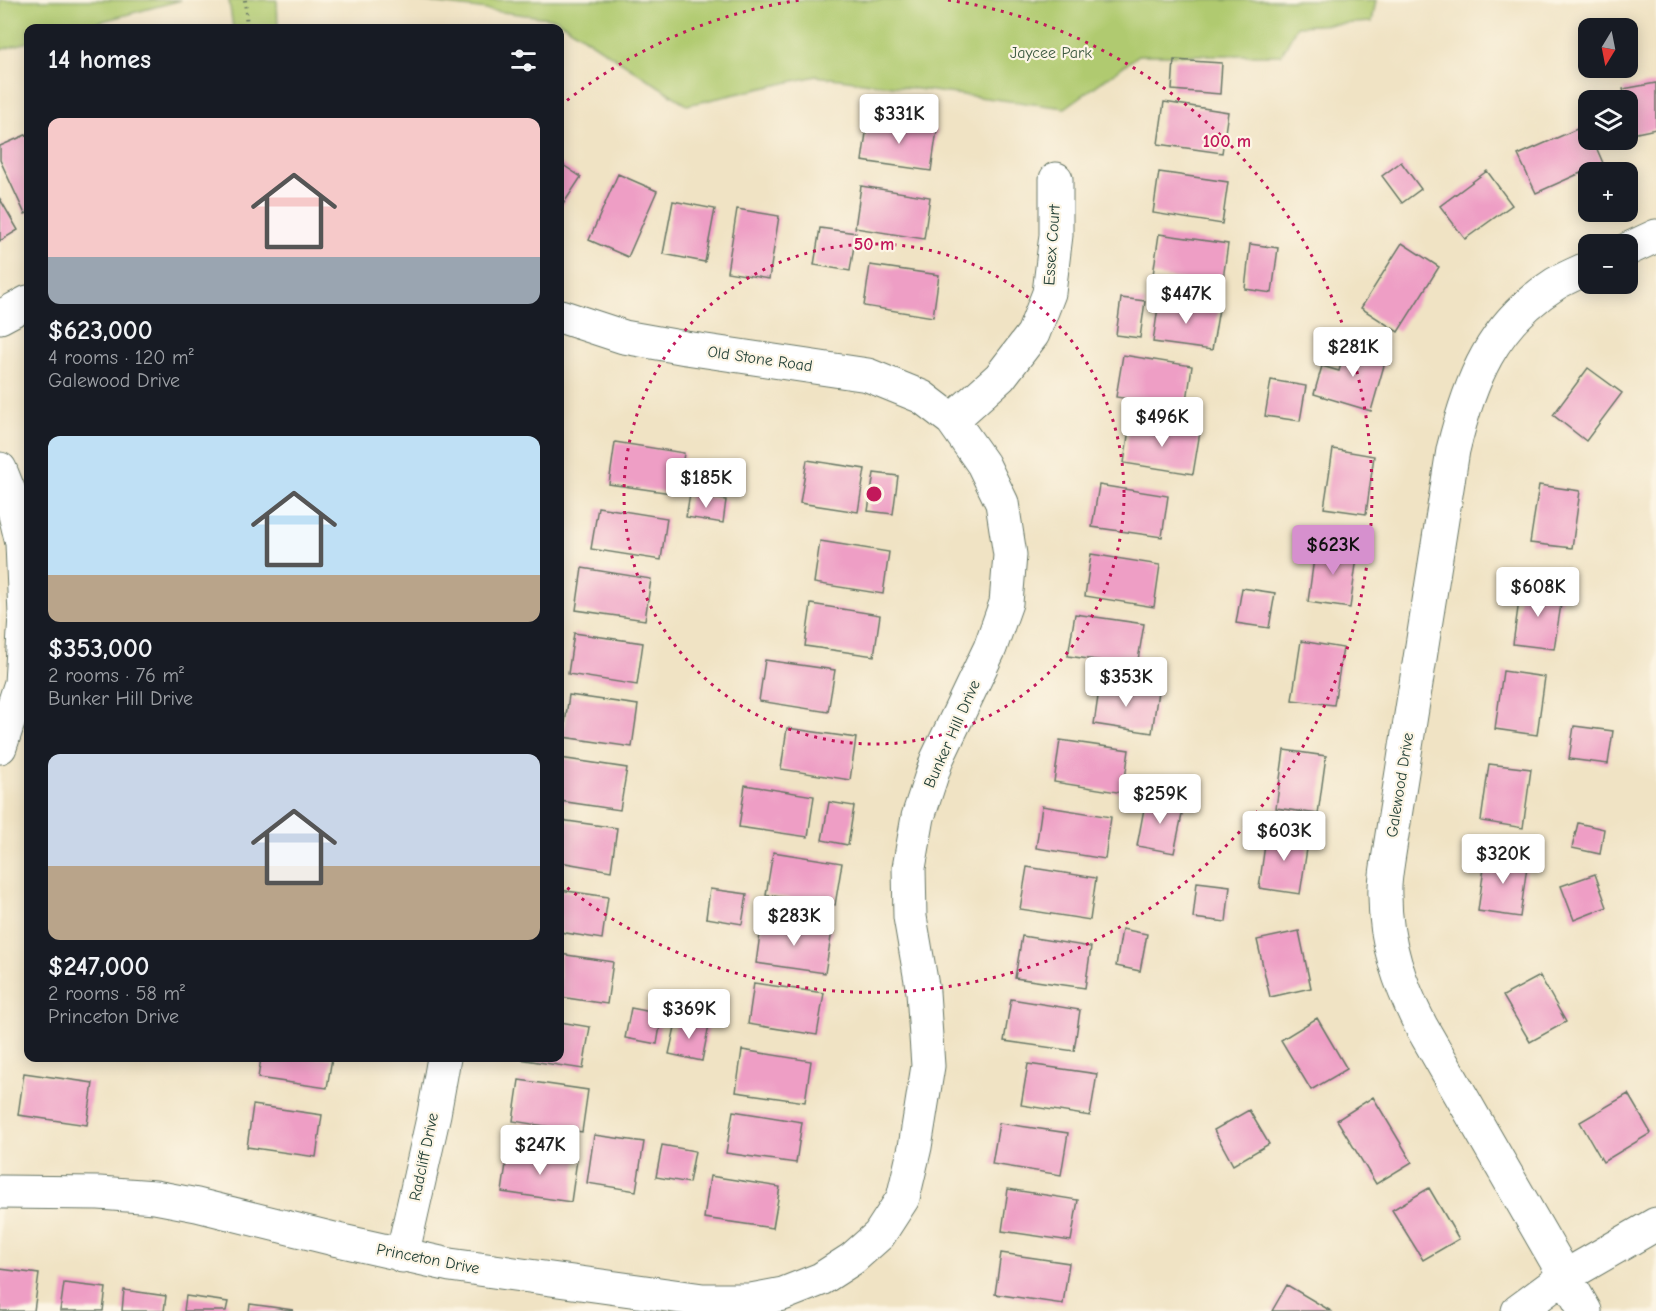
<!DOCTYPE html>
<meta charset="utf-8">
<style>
:root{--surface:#171b24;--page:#20242c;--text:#f1f3f6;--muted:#9ea1a6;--accent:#d690ce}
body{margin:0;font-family:"Comic Neue",sans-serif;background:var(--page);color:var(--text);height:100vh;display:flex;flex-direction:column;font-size:22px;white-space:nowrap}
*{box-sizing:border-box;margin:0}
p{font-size:20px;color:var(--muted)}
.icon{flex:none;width:33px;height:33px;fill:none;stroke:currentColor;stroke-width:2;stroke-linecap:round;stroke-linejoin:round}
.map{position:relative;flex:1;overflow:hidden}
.panel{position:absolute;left:24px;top:24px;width:540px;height:1038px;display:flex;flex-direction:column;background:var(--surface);border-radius:12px;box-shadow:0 3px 15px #0003}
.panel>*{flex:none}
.needle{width:39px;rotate:190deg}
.fabs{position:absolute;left:1578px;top:18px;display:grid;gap:12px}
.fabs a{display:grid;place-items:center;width:60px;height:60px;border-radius:12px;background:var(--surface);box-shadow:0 3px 15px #0003;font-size:30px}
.price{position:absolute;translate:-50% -51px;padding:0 14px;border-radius:6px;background:#fff;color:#222;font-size:20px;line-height:39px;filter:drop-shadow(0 2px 3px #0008)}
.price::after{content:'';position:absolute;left:50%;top:36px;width:18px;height:14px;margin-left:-9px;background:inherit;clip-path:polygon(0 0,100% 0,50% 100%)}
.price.on{background:var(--accent);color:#111}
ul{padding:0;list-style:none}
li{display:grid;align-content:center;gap:12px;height:318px;padding:0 24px}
li span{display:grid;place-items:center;height:186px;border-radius:12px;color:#555}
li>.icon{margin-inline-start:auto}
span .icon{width:108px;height:108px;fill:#fffc;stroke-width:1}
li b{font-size:26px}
h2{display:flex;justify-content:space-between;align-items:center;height:72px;padding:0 24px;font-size:26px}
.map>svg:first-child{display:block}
.green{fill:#b0ca70;stroke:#688452;stroke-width:1.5}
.building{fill:#ee9ec5}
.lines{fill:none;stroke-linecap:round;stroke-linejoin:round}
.minor-casing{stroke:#687766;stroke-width:35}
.path{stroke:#687766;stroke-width:4;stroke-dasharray:1.5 4.5;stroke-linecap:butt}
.minor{stroke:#fff;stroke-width:33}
.ring{fill:none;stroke:#c2185b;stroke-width:3;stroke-dasharray:3 6}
.labels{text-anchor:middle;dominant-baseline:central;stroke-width:4.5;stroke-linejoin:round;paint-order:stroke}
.park-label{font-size:16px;fill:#3c5940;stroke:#fcf5e5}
.street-label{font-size:16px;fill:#1f3d34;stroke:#fcf5e5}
.centre{fill:#c2185b;stroke:#fcf5e5;stroke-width:3}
.ring-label{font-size:18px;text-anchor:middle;font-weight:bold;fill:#c2185b;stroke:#fcf5e5;stroke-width:4.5;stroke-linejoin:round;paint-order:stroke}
</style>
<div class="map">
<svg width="1656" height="1311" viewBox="0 0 1656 1311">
<rect width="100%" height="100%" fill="#fcf5e5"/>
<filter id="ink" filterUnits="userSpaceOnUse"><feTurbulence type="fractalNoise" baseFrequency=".0167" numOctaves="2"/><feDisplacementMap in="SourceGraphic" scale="12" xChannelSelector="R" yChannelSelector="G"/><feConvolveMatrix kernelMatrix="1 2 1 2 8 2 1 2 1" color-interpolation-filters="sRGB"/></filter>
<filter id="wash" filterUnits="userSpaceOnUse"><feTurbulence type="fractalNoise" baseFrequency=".008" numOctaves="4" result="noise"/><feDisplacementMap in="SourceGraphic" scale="24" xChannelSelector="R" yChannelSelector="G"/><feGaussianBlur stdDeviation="1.35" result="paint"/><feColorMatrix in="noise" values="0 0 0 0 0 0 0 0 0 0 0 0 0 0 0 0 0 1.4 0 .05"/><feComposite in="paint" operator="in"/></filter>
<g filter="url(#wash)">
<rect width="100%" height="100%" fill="#f0e3c4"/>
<!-- green -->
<path class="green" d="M 0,0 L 181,0 L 77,28 L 28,28 L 28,42 L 0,50 Z
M 229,0 L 277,0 L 278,28 L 233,28 Z
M 410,0 L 1376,0 L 1372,22 L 1297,26 L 1281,55 L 1139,55 L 1065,108 L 816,76 L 687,105 L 556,19 Z"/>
<g id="blocks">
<!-- building -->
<path class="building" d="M 1174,60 L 1222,63 L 1220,94 L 1172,90 Z
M 1656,83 L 1656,129 L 1632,134 L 1628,100 L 1626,100 L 1623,89 Z
M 1164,102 L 1228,112 L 1222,153 L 1158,144 Z
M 868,119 L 937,130 L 931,171 L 862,161 Z
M 1586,125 L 1588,130 L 1588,140 L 1593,140 L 1603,163 L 1536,193 L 1518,155 Z
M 28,134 L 28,213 L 25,214 L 0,160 L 0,146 Z
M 1401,162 L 1421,189 L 1402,203 L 1382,176 Z
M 560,163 L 581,177 L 560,209 Z
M 1487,171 L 1512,205 L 1465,239 L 1440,206 Z
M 1159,172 L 1228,182 L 1222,224 L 1153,213 Z
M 618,174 L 657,191 L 628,257 L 589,240 Z
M 861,186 L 930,197 L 924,239 L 855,228 Z
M 0,199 L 18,230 L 0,241 Z
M 673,201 L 715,209 L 705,262 L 663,254 Z
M 737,209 L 779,216 L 769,279 L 727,272 Z
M 820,228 L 856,233 L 850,271 L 814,265 Z
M 1159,234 L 1228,244 L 1222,286 L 1153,275 Z
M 1402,243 L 1439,267 L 1398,332 L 1361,308 Z
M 1250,244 L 1278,248 L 1272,293 L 1245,289 Z
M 870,265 L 939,275 L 933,317 L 864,306 Z
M 1121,298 L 1145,301 L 1140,338 L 1116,335 Z
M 1159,300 L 1219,309 L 1212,350 L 1153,342 Z
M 1347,343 L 1387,355 L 1371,411 L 1314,394 L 1322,366 L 1339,371 Z
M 1123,355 L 1192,366 L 1186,408 L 1116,397 Z
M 1588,368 L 1622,393 L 1586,441 L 1553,415 Z
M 1271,380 L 1306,386 L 1300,421 L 1265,416 Z
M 1130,422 L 1200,432 L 1193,474 L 1124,463 Z
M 615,442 L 684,453 L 678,494 L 609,484 Z
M 1333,449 L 1374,456 L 1366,514 L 1324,508 Z
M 807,460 L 865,469 L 858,512 L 800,503 Z
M 874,473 L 898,476 L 893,514 L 868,511 Z
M 1099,485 L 1168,496 L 1162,537 L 1092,527 Z
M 1539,485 L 1580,491 L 1572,548 L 1530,543 Z
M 690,494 L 726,500 L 723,523 L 686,517 Z
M 598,507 L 667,518 L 661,560 L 591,549 Z
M 820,541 L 889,552 L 883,594 L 814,583 Z
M 1316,544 L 1358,550 L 1350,608 L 1308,602 Z
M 1091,554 L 1160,565 L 1154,607 L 1085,596 Z
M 582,568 L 651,579 L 645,620 L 576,610 Z
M 1521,586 L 1563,592 L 1554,649 L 1513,644 Z
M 1242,588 L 1275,593 L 1269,628 L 1236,623 Z
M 811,604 L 880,615 L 874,656 L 805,646 Z
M 1075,614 L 1144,624 L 1137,666 L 1068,656 Z
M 574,633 L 643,643 L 637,685 L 568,674 Z
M 1301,641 L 1343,648 L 1334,705 L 1292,700 Z
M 765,660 L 835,670 L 828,712 L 759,701 Z
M 1503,671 L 1545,677 L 1537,735 L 1495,729 Z
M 1100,683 L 1158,691 L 1152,733 L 1094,724 Z
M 569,695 L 638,705 L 632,747 L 563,737 Z
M 1574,726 L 1613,731 L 1608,764 L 1569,759 Z
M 787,728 L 856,738 L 850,780 L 781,769 Z
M 1060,740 L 1129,750 L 1123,793 L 1054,782 Z
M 1284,750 L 1326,756 L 1318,814 L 1276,808 Z
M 560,758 L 627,768 L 620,810 L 560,801 Z
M 1489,764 L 1531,769 L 1523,828 L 1481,821 Z
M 745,785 L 814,796 L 808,837 L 739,827 Z
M 1146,798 L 1184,805 L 1174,853 L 1137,846 Z
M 829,802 L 854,806 L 848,845 L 822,840 Z
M 1042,806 L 1111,817 L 1105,859 L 1036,848 Z
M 560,820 L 617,828 L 611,871 L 560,862 Z
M 1578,823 L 1604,829 L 1600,854 L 1572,848 Z
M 1267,830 L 1309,836 L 1300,894 L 1259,888 Z
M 773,852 L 842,863 L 835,905 L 766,895 Z
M 1486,853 L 1528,859 L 1520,917 L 1478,911 Z
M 1027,867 L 1096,878 L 1090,920 L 1020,909 Z
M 1595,874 L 1607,907 L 1574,920 L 1561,886 Z
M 1197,882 L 1230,886 L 1226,922 L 1193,918 Z
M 710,889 L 747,894 L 742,924 L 706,918 Z
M 560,890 L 608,897 L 602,939 L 560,932 Z
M 762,920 L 832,931 L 825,973 L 756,963 Z
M 1122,929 L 1147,934 L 1140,971 L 1116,966 Z
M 1299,931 L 1311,988 L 1270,997 L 1257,940 Z
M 1022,936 L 1091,947 L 1085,988 L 1015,978 Z
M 560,954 L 613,962 L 607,1004 L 560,997 Z
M 1540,976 L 1566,1022 L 1530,1042 L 1503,996 Z
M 754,983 L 824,993 L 817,1035 L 748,1024 Z
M 1011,999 L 1080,1010 L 1074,1051 L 1004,1041 Z
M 631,1008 L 662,1014 L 657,1044 L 625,1038 Z
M 677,1018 L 709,1025 L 702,1061 L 669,1054 Z
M 1317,1018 L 1347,1069 L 1311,1090 L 1281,1040 Z
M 560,1022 L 590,1027 L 583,1069 L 519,1059 L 560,1058 Z
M 742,1050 L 811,1061 L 805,1102 L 736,1092 Z
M 261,1058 L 332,1058 L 327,1088 L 258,1078 Z
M 1028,1064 L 1097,1074 L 1090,1116 L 1021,1105 Z
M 24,1073 L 93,1083 L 87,1125 L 18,1115 Z
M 519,1080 L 588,1090 L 582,1132 L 513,1121 Z
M 1628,1094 L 1651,1133 L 1603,1162 L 1580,1122 Z
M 1373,1097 L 1412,1162 L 1376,1184 L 1337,1120 Z
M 253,1105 L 322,1115 L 316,1157 L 247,1147 Z
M 1249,1110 L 1269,1144 L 1233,1165 L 1214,1130 Z
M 733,1111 L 802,1122 L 796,1163 L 726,1153 Z
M 999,1123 L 1068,1133 L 1061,1175 L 992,1164 Z
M 594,1135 L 644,1142 L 636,1191 L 587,1183 Z
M 662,1145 L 695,1151 L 689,1183 L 656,1177 Z
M 508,1150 L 577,1160 L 571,1202 L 502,1192 Z
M 710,1176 L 780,1187 L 773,1228 L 704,1218 Z
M 1429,1188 L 1459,1239 L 1423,1260 L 1392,1210 Z
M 1008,1189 L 1078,1200 L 1071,1241 L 1002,1231 Z
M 1001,1253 L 1069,1263 L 1063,1304 L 995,1294 Z
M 0,1269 L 39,1274 L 34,1311 L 0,1311 Z
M 64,1283 L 106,1288 L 103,1311 L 60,1311 Z
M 1287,1285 L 1331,1311 L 1272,1311 Z
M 124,1290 L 166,1296 L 164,1311 L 122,1311 Z
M 186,1296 L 228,1302 L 226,1311 L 184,1311 Z
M 250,1304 L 293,1310 L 293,1311 L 249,1311 Z"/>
</g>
</g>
<g filter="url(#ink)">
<use href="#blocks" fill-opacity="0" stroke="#687766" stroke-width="1.5"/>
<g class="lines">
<defs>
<path id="minor" d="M 1628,249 L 1656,236
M 0,317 L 28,302
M 952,420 L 1000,377 L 1033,334 L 1049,293 L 1056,235 L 1056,179
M 0,469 L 10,494 L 22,543 L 25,615 L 21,683 L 0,747
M 0,1192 L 99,1193 L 155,1197 L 197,1205 L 338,1240 L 450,1265 L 703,1300 L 751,1300 L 783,1294 L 821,1279 L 852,1259 L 879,1235 L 903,1198 L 915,1147 L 928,1066 L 923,992 L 910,917 L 909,868 L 918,817 L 937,759 L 990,648 L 1006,603 L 1010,555 L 1002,503 L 983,464 L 952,420 L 922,397 L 868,375 L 686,348 L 624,337 L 560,316
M 402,1256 L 434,1114 L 444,1058
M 1518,1311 L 1564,1277 L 1656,1224
M 1585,1311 L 1421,1026 C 1400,985 1385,943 1385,896 C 1384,882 1387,868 1389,854 L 1453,450 C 1470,380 1492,324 1555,284 C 1565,278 1577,273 1588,268"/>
</defs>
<!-- minor casing -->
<use href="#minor" class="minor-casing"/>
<!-- path -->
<path class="path" d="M 245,0 L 247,28"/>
<!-- minor -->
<use href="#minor" class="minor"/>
</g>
</g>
<!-- distance rings -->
<g class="ring">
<circle cx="874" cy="494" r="250"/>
<path d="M560 106A499 499 0 0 1 800 0M948 0A499 499 0 1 1 560 882"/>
</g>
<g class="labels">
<!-- park labels -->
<g class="park-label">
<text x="1051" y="53">Jaycee Park</text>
</g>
<!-- street labels -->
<g class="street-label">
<text transform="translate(1052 245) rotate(-86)">Essex Court</text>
<text transform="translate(760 359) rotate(8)">Old Stone Road</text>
<text transform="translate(952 734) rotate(-66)">Bunker Hill Drive</text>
<text transform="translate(1400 785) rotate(-81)">Galewood Drive</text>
<text transform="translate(424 1157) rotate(-78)">Radcliff Drive</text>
<text transform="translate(428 1259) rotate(11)">Princeton Drive</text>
</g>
</g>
<circle cx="874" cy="494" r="9" class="centre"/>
<g class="ring-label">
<text x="1227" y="147">100 m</text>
<text x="874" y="250">50 m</text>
</g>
</svg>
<div class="fabs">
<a><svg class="needle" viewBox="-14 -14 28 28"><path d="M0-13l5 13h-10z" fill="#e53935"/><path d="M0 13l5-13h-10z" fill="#9ea1a6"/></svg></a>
<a><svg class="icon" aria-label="layers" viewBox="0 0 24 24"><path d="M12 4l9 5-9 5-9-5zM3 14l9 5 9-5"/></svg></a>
<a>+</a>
<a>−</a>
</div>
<b class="price" style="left:899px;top:145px">$331K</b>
<b class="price" style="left:1186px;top:325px">$447K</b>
<b class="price" style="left:1353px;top:378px">$281K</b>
<b class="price" style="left:1162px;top:448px">$496K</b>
<b class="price" style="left:706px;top:509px">$185K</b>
<b class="price on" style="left:1333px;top:576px">$623K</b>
<b class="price" style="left:1538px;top:618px">$608K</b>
<b class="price" style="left:1126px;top:708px">$353K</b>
<b class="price" style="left:1160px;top:825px">$259K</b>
<b class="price" style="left:1284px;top:862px">$603K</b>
<b class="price" style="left:1503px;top:885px">$320K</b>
<b class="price" style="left:794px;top:947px">$283K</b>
<b class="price" style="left:689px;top:1040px">$369K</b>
<b class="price" style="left:540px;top:1176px">$247K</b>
<section class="panel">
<h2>14 homes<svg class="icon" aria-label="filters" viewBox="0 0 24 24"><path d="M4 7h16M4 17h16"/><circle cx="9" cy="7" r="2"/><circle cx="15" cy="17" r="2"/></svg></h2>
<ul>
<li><span style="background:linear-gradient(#f6c9c9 75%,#9aa5b1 0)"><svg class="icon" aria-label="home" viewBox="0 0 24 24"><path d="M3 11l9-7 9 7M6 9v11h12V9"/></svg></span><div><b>$623,000</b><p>4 rooms · 120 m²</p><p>Galewood Drive</p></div></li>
<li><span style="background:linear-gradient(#bfe0f5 75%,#b9a48a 0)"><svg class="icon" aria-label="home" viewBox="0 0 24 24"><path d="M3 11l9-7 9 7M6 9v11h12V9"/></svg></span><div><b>$353,000</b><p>2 rooms · 76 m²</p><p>Bunker Hill Drive</p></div></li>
<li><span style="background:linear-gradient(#c9d6e8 60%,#b9a48a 0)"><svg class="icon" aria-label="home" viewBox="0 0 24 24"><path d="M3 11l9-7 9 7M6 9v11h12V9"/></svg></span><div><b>$247,000</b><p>2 rooms · 58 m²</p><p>Princeton Drive</p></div></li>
</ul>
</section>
</div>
